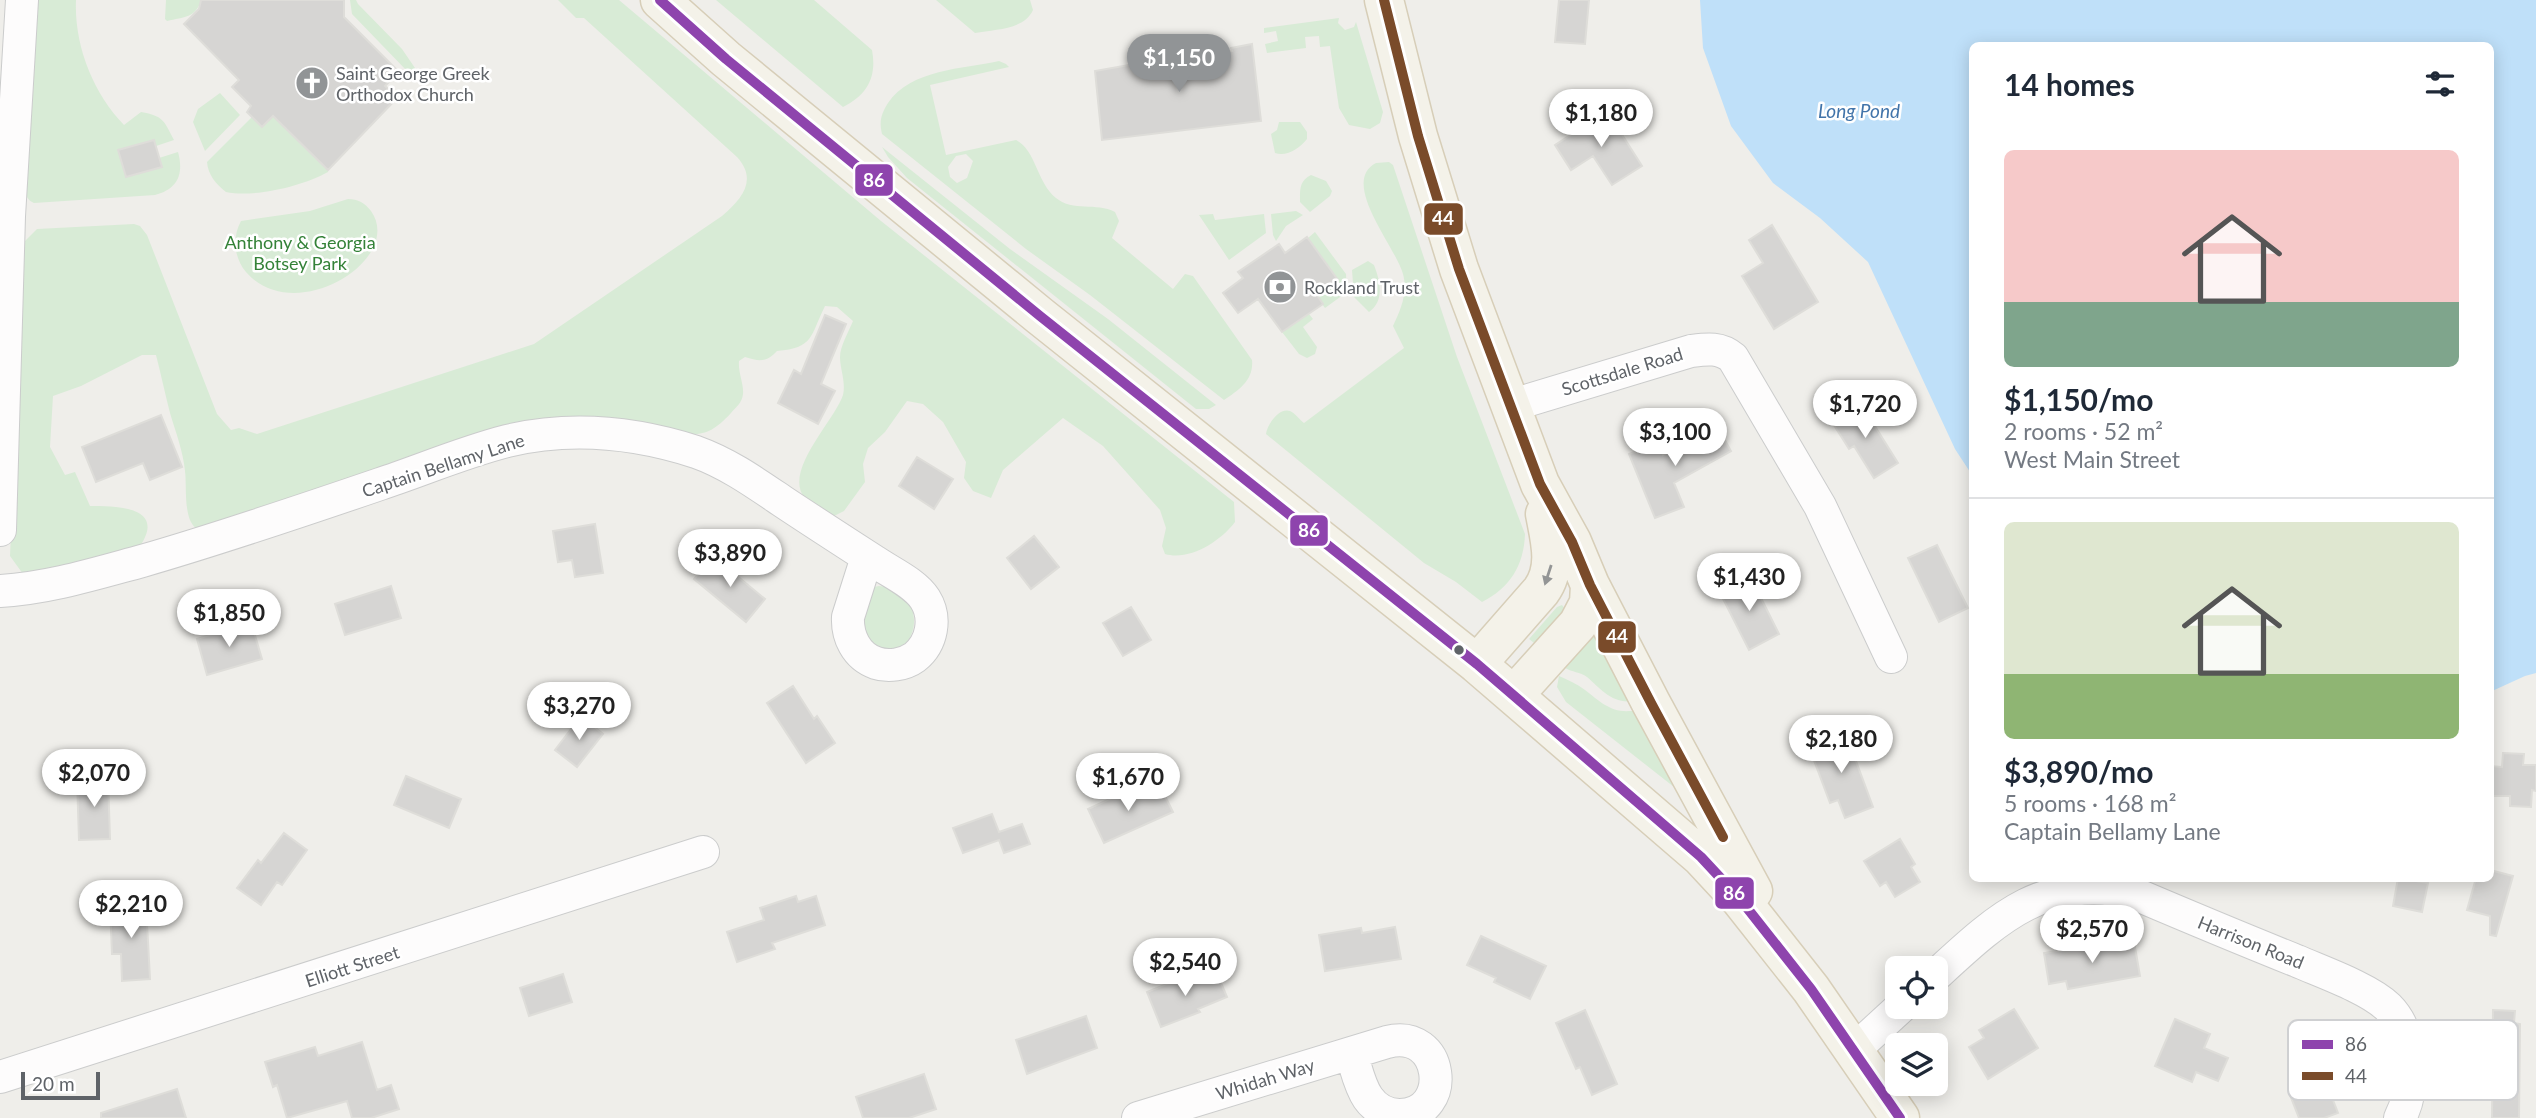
<!DOCTYPE html>
<meta charset="utf-8">
<style>
:root{--surface:#fff;--page:#f2f2f3;--text:#1f2937;--muted:#747a83;--line:#e0e1e3;--accent:#919496}
body{margin:0;font-family:Lato,sans-serif;background:var(--page);color:var(--text);height:100vh;display:flex;flex-direction:column;font-size:26px;white-space:nowrap}
*{box-sizing:border-box;margin:0}
p{font-size:23px;color:var(--muted)}
.icon{flex:none;width:38px;height:38px;fill:none;stroke:currentColor;stroke-width:2;stroke-linecap:round;stroke-linejoin:round}
.map{position:relative;flex:1;overflow:hidden}
.drawer{position:absolute;left:1969px;top:42px;width:525px;height:840px;display:flex;flex-direction:column;background:var(--surface);border-radius:10px;box-shadow:0 4px 18px #0003}
.drawer>*{flex:none}
.tools{position:absolute;left:1885px;top:956px;display:grid;gap:14px}
.tools a{display:grid;place-items:center;width:63px;height:63px;border-radius:10px;background:var(--surface);box-shadow:0 4px 18px #0003;font-size:35px}
.scale{position:absolute;left:21px;bottom:18px;width:79px;box-sizing:border-box;padding-left:7px;border:4px solid #5f6368;border-top:0;font-size:19px;line-height:24px;white-space:nowrap;color:#5f6368;-webkit-text-stroke:5px #fff;paint-order:stroke}
.price{position:absolute;translate:-50% -60px;padding:0 16px;border-radius:24px;background:#fff;color:#222;font-size:23px;line-height:46px;filter:drop-shadow(0 2px 4px #0008)}
.price::after{content:'';position:absolute;left:50%;top:42px;width:21px;height:16px;margin-left:-10px;background:inherit;clip-path:polygon(0 0,100% 0,50% 100%)}
.price.current{background:var(--accent);color:#fff}
ul{padding:0;list-style:none}
li{display:grid;align-content:center;gap:14px;height:371px;padding:0 35px}
li+li{border-top:2px solid var(--line)}
li span{display:grid;place-items:center;height:217px;border-radius:10px;color:#555}
li>.icon{margin-inline-start:auto}
span .icon{width:126px;height:126px;fill:#fffc;stroke-width:1}
li b{font-size:30px}
h2{display:flex;justify-content:space-between;align-items:center;height:84px;padding:0 35px;font-size:30px}
.map>svg:first-child{display:block}
.green{fill:#d8ebd6;fill-rule:evenodd}
.water{fill:#bfe0f9}
.building{fill:#d6d5d3;stroke:#deddd9;stroke-width:2}
.lines{fill:none;stroke-linecap:round;stroke-linejoin:round}
.minor-casing{stroke:#cbcccc;stroke-width:34}
.major-casing{stroke:#d7ceb8;stroke-width:41}
.minor{stroke:#fdfcfc;stroke-width:32}
.major{stroke:#f4f2e9;stroke-width:38}
.bus-1-casing{stroke:#fff;stroke-width:16}
.bus-2-casing{stroke:#fff;stroke-width:16}
.bus-1{stroke:#8e44ad;stroke-width:10}
.bus-2{stroke:#7a4b2a;stroke-width:10}
.oneway{fill:#939595}
.bus-dot{fill:#5f6368;stroke:#fff;stroke-width:2.5}
.labels{text-anchor:middle;dominant-baseline:central;stroke-width:5;stroke-linejoin:round;paint-order:stroke}
.poi-label{font-size:18px;fill:#5f6368;stroke:#fff;text-anchor:start}
.park-label{font-size:18px;fill:#348238;stroke:#fff}
.street-label{font-size:18px;fill:#5f6368;stroke:#fff}
.water-label{font-size:19px;font-style:italic;fill:#4174aa;stroke:#fff}
.key{fill:#fff;stroke:#cfd0d2;stroke-width:2}
.key-label{font-size:19px;fill:#5f6368}
.line-badge{stroke:#fff;stroke-width:2.5}
.badge-label{font-size:19px;text-anchor:middle;font-weight:bold;fill:#fff}
</style>
<div class="map">
<svg width="2536" height="1118" viewBox="0 0 2536 1118">
<rect width="100%" height="100%" fill="#efeeea"/>
<!-- green -->
<path class="green" d="M 38,0 L 76,0 C 74,45 93,93 124,125 L 141,112 C 164,116 164,121 174,140 L 156,146 L 154,140 L 118,150 L 126,177 L 161,167 L 159,158 L 178,152 C 184,174 178,189 155,195 L 34,203 C 24,199 25,189 26,180 L 33,95 Z
M 166,0 L 201,0 C 196,18 184,17 167,21 L 165,19 Z
M 350,0 L 356,0 L 358,4 L 402,49 L 415,68 L 412,78 L 403,79 L 408,72 L 352,14 Z
M 558,0 L 619,0 L 881,221 L 1234,502 L 1235,522 C 1220,542 1189,561 1165,554 L 1162,546 L 1166,528 L 1160,510 L 1103,446 L 1063,418 L 1003,470 L 991,498 L 973,491 L 964,478 L 966,462 L 943,422 L 923,404 L 907,401 L 885,432 L 868,448 L 863,464 L 865,482 L 844,511 L 832,517 C 824,511 812,506 805,498 C 782,472 835,420 843,395 C 846,382 840,369 840,357 C 840,346 849,331 853,321 L 837,307 L 825,306 C 810,336 814,348 777,351 C 767,362 760,362 745,357 L 739,361 C 738,373 744,384 743,394 C 742,403 736,407 731,413 C 708,438 698,436 666,431 L 346,480 L 196,528 C 183,519 187,486 185,471 C 183,451 176,433 170,413 C 165,394 161,374 156,355 L 142,355 L 81,386 L 53,396 L 50,447 L 65,475 L 75,472 L 90,506 C 115,506 167,506 140,546 L 33,579 L 23,574 L 10,556 L 24,242 L 37,229 L 134,224 L 140,226 L 147,235 L 217,414 L 231,430 L 239,428 L 257,434 L 534,344 L 722,216 C 742,199 758,180 737,157 L 584,18 L 576,18 Z
M 716,0 L 814,0 L 872,50 C 877,76 868,95 843,107 Z
M 936,0 L 1030,0 L 1033,10 C 1024,30 995,29 975,33 Z
M 1339,18 L 1338,23 L 1345,30 L 1354,27 L 1356,22 L 1383,112 L 1380,123 L 1370,129 L 1349,125 L 1339,108 L 1330,46 L 1320,47 L 1319,36 L 1305,37 L 1306,48 L 1267,53 L 1265,44 L 1278,41 L 1276,31 L 1264,33 L 1264,28 Z
M 999,61 L 1006,64 L 1009,67 L 930,85 L 946,155 L 1016,140 C 1036,150 1037,183 1056,198 C 1073,212 1096,202 1115,212 L 1119,221 L 1112,238 L 1173,289 L 1185,274 L 1193,276 L 1252,360 C 1254,380 1239,390 1224,400 L 1090,295 L 1026,249 L 882,134 C 879,122 881,114 888,103 C 911,69 963,69 999,61 ZM 966,154 L 973,161 L 967,178 L 957,183 L 950,177 L 948,167 L 956,156 Z
M 220,93 L 240,115 L 205,151 L 193,122 L 198,109 Z
M 273,116 L 328,170 L 328,172 C 303,186 254,198 226,192 C 216,184 208,175 207,162 L 252,117 L 262,127 Z
M 1279,122 L 1300,122 L 1307,132 L 1307,139 C 1300,148 1287,157 1275,153 L 1271,134 L 1277,130 Z
M 882,147 L 1010,249 L 1108,319 L 1216,405 L 1209,409 L 1196,409 L 907,178 L 888,157 Z
M 1376,163 L 1389,162 L 1393,165 L 1457,357 L 1525,534 C 1524,565 1510,588 1482,602 L 1456,582 L 1424,563 L 1266,434 C 1267,425 1279,407 1290,411 C 1295,413 1300,420 1304,423 L 1404,348 L 1393,326 C 1401,309 1408,293 1403,274 C 1396,247 1339,182 1376,163 Z
M 1311,175 L 1326,181 L 1332,191 L 1330,196 L 1310,212 L 1300,202 C 1300,190 1299,181 1311,175 Z
M 348,199 C 358,199 365,203 371,211 C 405,259 295,328 246,272 C 234,258 232,237 241,221 L 310,211 Z
M 1296,211 L 1303,215 L 1286,226 L 1276,241 L 1273,235 L 1271,214 Z
M 1213,214 L 1215,220 L 1264,214 L 1266,233 L 1229,260 L 1199,215 Z
M 1315,232 L 1346,274 L 1347,292 L 1325,308 L 1316,296 L 1337,280 L 1308,238 Z
M 1368,261 L 1374,265 C 1380,280 1385,301 1369,312 L 1354,297 L 1352,270 Z
M 1309,314 L 1313,319 L 1303,327 L 1317,347 L 1315,354 L 1307,358 L 1299,354 L 1282,332 Z
M 879,586 C 931,591 919,658 883,650 C 876,649 870,642 865,638 L 863,617 L 874,587 Z
M 1562,605 L 1565,609 L 1538,646 L 1529,639 L 1557,607 Z
M 1596,636 L 1633,701 C 1612,704 1601,689 1587,677 C 1580,672 1572,672 1565,668 L 1591,638 Z
M 1559,676 C 1568,680 1577,684 1585,690 C 1602,703 1613,715 1637,710 L 1674,787 L 1566,702 L 1557,687 Z"/>
<!-- water -->
<path class="water" d="M 1700,0 L 2536,0 L 2536,673 L 2525,676 L 2490,692 L 2490,46 L 1972,46 L 1972,475 L 1955,449 L 1868,262 L 1820,218 L 1773,183 L 1731,126 L 1703,48 Z"/>
<!-- building -->
<path class="building" d="M 201,0 L 344,0 L 344,17 L 399,72 L 385,86 L 398,97 L 328,170 L 273,116 L 262,127 L 247,112 L 251,106 L 232,87 L 239,80 L 184,24 L 199,9 Z
M 1559,0 L 1589,0 L 1585,44 L 1555,42 Z
M 1252,44 L 1261,121 L 1102,140 L 1095,71 L 1157,60 L 1156,57 L 1189,53 L 1190,56 L 1232,51 L 1231,48 Z
M 1607,111 L 1642,166 L 1612,185 L 1593,156 L 1571,170 L 1555,145 Z
M 154,140 L 162,167 L 126,177 L 118,150 Z
M 1772,225 L 1818,302 L 1774,329 L 1742,276 L 1763,263 L 1749,240 Z
M 1307,237 L 1338,280 L 1317,295 L 1323,304 L 1282,332 L 1258,299 L 1238,313 L 1223,293 L 1243,278 L 1238,272 L 1279,244 L 1285,253 Z
M 825,315 L 846,324 L 821,384 L 835,391 L 818,424 L 778,403 L 794,370 L 801,374 Z
M 1861,404 L 1898,463 L 1874,478 L 1854,446 L 1849,449 L 1832,422 Z
M 161,415 L 182,467 L 150,480 L 143,463 L 96,482 L 82,447 Z
M 1717,426 L 1731,451 L 1674,483 L 1684,507 L 1655,518 L 1629,454 L 1658,442 L 1663,455 Z
M 917,457 L 953,479 L 934,509 L 899,486 Z
M 595,524 L 603,573 L 575,577 L 572,560 L 558,562 L 553,531 Z
M 1034,536 L 1059,567 L 1031,589 L 1007,558 Z
M 1937,545 L 1968,608 L 1939,622 L 1908,558 Z
M 713,556 L 765,599 L 746,622 L 694,579 Z
M 1750,576 L 1779,634 L 1749,650 L 1719,591 Z
M 391,586 L 401,618 L 345,635 L 335,604 Z
M 1131,607 L 1151,640 L 1123,656 L 1103,623 Z
M 251,622 L 262,659 L 207,675 L 197,639 Z
M 793,686 L 814,719 L 817,716 L 835,743 L 806,763 L 767,703 Z
M 581,716 L 603,734 L 577,767 L 555,750 Z
M 1846,734 L 1873,807 L 1845,818 L 1838,800 L 1830,803 L 1809,747 Z
M 2503,753 L 2524,754 L 2523,765 L 2536,765 L 2536,791 L 2532,790 L 2531,807 L 2510,806 L 2510,796 L 2490,796 L 2490,766 L 2502,767 Z
M 406,776 L 461,799 L 449,828 L 394,805 Z
M 108,778 L 110,839 L 79,840 L 77,779 Z
M 1161,788 L 1173,812 L 1104,843 L 1088,809 L 1131,789 L 1136,800 Z
M 992,814 L 999,832 L 1022,824 L 1030,844 L 1004,853 L 999,840 L 963,853 L 953,828 Z
M 284,833 L 307,850 L 282,885 L 277,882 L 261,905 L 237,888 L 258,860 L 261,863 Z
M 1900,839 L 1915,864 L 1911,867 L 1920,882 L 1895,897 L 1886,882 L 1880,886 L 1864,861 Z
M 2490,870 L 2513,876 L 2496,936 L 2490,935 L 2490,916 L 2467,910 L 2476,878 L 2490,878 Z
M 2398,878 L 2428,883 L 2422,912 L 2393,906 Z
M 796,896 L 798,902 L 816,896 L 825,925 L 772,943 L 775,949 L 737,962 L 727,932 L 764,920 L 760,908 Z
M 146,904 L 150,979 L 122,981 L 121,954 L 112,954 L 110,906 Z
M 1395,927 L 1401,959 L 1325,971 L 1319,935 L 1361,928 L 1362,933 Z
M 1481,936 L 1546,966 L 1530,999 L 1494,982 L 1496,978 L 1467,965 Z
M 2123,940 L 2124,949 L 2135,947 L 2140,976 L 2068,989 L 2066,981 L 2049,984 L 2044,953 Z
M 1216,971 L 1227,997 L 1198,1009 L 1200,1012 L 1161,1027 L 1147,992 L 1186,976 L 1189,982 Z
M 563,974 L 572,1002 L 529,1016 L 520,988 Z
M 2014,1009 L 2038,1048 L 1988,1079 L 1969,1047 L 1984,1038 L 1979,1030 Z
M 1585,1010 L 1617,1084 L 1592,1095 L 1580,1067 L 1576,1069 L 1556,1023 Z
M 2493,1010 L 2515,1011 L 2514,1023 L 2520,1024 L 2519,1118 L 2492,1118 Z
M 1086,1016 L 1097,1048 L 1027,1074 L 1016,1040 Z
M 2175,1019 L 2210,1034 L 2204,1048 L 2228,1058 L 2218,1081 L 2196,1072 L 2192,1082 L 2155,1066 Z
M 362,1042 L 377,1090 L 391,1085 L 399,1109 L 371,1118 L 352,1118 L 347,1101 L 287,1118 L 277,1085 L 273,1087 L 265,1062 L 315,1047 L 318,1056 Z
M 924,1074 L 936,1109 L 909,1118 L 863,1118 L 856,1097 Z
M 2326,1082 L 2338,1113 L 2324,1118 L 2299,1118 L 2290,1095 Z
M 177,1089 L 186,1118 L 101,1118 L 101,1113 Z"/>
<g class="lines">
<defs>
<path id="minor" d="M 1509,406 L 1691,351 C 1707,349 1720,347 1733,358 L 1820,506 L 1891,657
M 0,530 L 9,216 L 22,0
M 0,591 C 49,588 94,574 142,561 C 222,538 301,511 380,484 C 422,470 464,452 507,441 C 570,426 634,432 696,452 C 727,463 754,482 782,501 C 812,521 843,541 874,561 C 890,572 915,583 925,599 C 937,618 932,643 915,657 C 904,665 888,667 876,663 C 856,656 847,636 848,617 L 867,557
M 1936,975 C 1997,919 2043,874 2133,893 C 2187,916 2242,939 2297,961 C 2322,972 2368,988 2388,1007 C 2414,1033 2416,1087 2400,1118
M 1853,1051 L 1902,1006
M 0,1077 L 703,852
M 1138,1118 L 1387,1042 C 1444,1027 1454,1114 1400,1115 C 1387,1115 1375,1108 1368,1098 C 1359,1085 1356,1067 1351,1053"/>
<path id="major" d="M 660,0 L 726,59 L 1040,316 L 1477,664 L 1701,857 L 1740,899 L 1811,989 L 1900,1118
M 1384,0 L 1418,136 L 1459,269 L 1540,484 L 1572,542 L 1590,585 L 1651,703 L 1753,891
M 1477,664 L 1541,591 C 1558,568 1550,540 1545,514
M 1514,695 L 1578,624 L 1589,603 L 1590,585"/>
</defs>
<!-- minor casing -->
<use href="#minor" class="minor-casing"/>
<!-- major casing -->
<use href="#major" class="major-casing"/>
<!-- minor -->
<use href="#minor" class="minor"/>
<!-- major -->
<use href="#major" class="major"/>
<defs>
<path id="bus-1" d="M 660,0 L 726,59 L 1040,316 L 1477,664 L 1701,857 L 1740,899 L 1811,989 L 1900,1118"/>
<path id="bus-2" d="M 1384,0 L 1418,136 L 1459,269 L 1540,484 L 1572,542 L 1590,585 L 1651,703 L 1723,837"/>
</defs>
<!-- bus-1 casing -->
<use href="#bus-1" class="bus-1-casing"/>
<!-- bus-2 casing -->
<use href="#bus-2" class="bus-2-casing"/>
<!-- bus-1 -->
<use href="#bus-1" class="bus-1"/>
<!-- bus-2 -->
<use href="#bus-2" class="bus-2"/>
</g>
<!-- one-way arrows -->
<defs><path id="oneway-solid" d="M-6-.8H1V-3.2L6.5 0L1 3.2V.8H-6Z" transform="scale(1.75)"/></defs>
<use class="oneway" href="#oneway-solid" transform="translate(1548 575) rotate(108)"/>
<!-- icons -->
<defs>
<symbol id="church-disc" viewBox="-11 -11 22 22"><circle r="9.5" fill="#919496" stroke="#fff"/><path d="M-1.2-6h2.4v3.5h3.3v2.4h-3.3V6h-2.4V-.1h-3.3v-2.4h3.3Z" fill="#fff"/></symbol>
<symbol id="bank-disc" viewBox="-11 -11 22 22"><circle r="9.5" fill="#919496" stroke="#fff"/><path d="M-6-4H6V4H-6ZM0-2.3a2.3 2.3 0 1 0 0 4.6a2.3 2.3 0 1 0 0-4.6Z" fill="#fff"/></symbol>
</defs>
<g fill-rule="evenodd">
<use href="#church-disc" x="293" y="64" width="38" height="38"/>
<use href="#bank-disc" x="1261" y="268" width="38" height="38"/>
</g>
<!-- markers -->
<circle class="bus-dot" cx="1459" cy="650" r="6"/>
<g class="labels">
<!-- poi labels -->
<g class="poi-label">
<text x="336" y="73">Saint George Greek<tspan x="336" dy="21">Orthodox Church</tspan></text>
<text x="1304" y="287">Rockland Trust</text>
</g>
<!-- park labels -->
<g class="park-label">
<text x="300" y="242">Anthony &amp; Georgia<tspan x="300" dy="21">Botsey Park</tspan></text>
</g>
<!-- street labels -->
<g class="street-label">
<text transform="translate(1622 371) rotate(-17)">Scottsdale Road</text>
<text transform="translate(443 465) rotate(-18)">Captain Bellamy Lane</text>
<text transform="translate(2251 942) rotate(22)">Harrison Road</text>
<text transform="translate(352 966) rotate(-18)">Elliott Street</text>
<text transform="translate(1265 1079) rotate(-17)">Whidah Way</text>
</g>
<!-- water labels -->
<g class="water-label">
<text x="1859" y="110">Long Pond</text>
</g>
</g>
<!-- legend -->
<rect x="2288" y="1020" width="230" height="80" rx="10" class="key"/>
<rect x="2302" y="1040" width="31" height="9" fill="#8e44ad"/>
<rect x="2302" y="1072" width="31" height="8" fill="#7a4b2a"/>
<g class="key-label">
<text x="2345" y="1051">86</text>
<text x="2345" y="1083">44</text>
</g>
<g class="line-badge">
<rect x="854" y="163" width="40" height="34" rx="7" fill="#8e44ad"/>
<rect x="1423" y="202" width="41" height="34" rx="7" fill="#7a4b2a"/>
<rect x="1289" y="514" width="40" height="33" rx="7" fill="#8e44ad"/>
<rect x="1597" y="620" width="40" height="34" rx="7" fill="#7a4b2a"/>
<rect x="1714" y="876" width="41" height="34" rx="7" fill="#8e44ad"/>
</g>
<g class="badge-label">
<text x="874" y="187">86</text>
<text x="1443" y="225">44</text>
<text x="1309" y="537">86</text>
<text x="1617" y="643">44</text>
<text x="1734" y="900">86</text>
</g>
</svg>
<div class="tools">
<a><svg class="icon" aria-label="locate" viewBox="0 0 24 24"><circle cx="12" cy="12" r="6"/><path d="M12 2v4M12 18v4M2 12h4M18 12h4"/></svg></a>
<a><svg class="icon" aria-label="layers" viewBox="0 0 24 24"><path d="M12 4l9 5-9 5-9-5zM3 14l9 5 9-5"/></svg></a>
</div>
<div class="scale">20 m</div>
<b class="price current" style="left:1179px;top:94px">$1,150</b>
<b class="price" style="left:1601px;top:149px">$1,180</b>
<b class="price" style="left:1865px;top:440px">$1,720</b>
<b class="price" style="left:1675px;top:468px">$3,100</b>
<b class="price" style="left:730px;top:589px">$3,890</b>
<b class="price" style="left:1749px;top:613px">$1,430</b>
<b class="price" style="left:229px;top:649px">$1,850</b>
<b class="price" style="left:579px;top:742px">$3,270</b>
<b class="price" style="left:1841px;top:775px">$2,180</b>
<b class="price" style="left:94px;top:809px">$2,070</b>
<b class="price" style="left:1128px;top:813px">$1,670</b>
<b class="price" style="left:131px;top:940px">$2,210</b>
<b class="price" style="left:2092px;top:965px">$2,570</b>
<b class="price" style="left:1185px;top:998px">$2,540</b>
<section class="drawer">
<h2>14 homes<svg class="icon" aria-label="filters" viewBox="0 0 24 24"><path d="M4 7h16M4 17h16"/><circle cx="9" cy="7" r="2"/><circle cx="15" cy="17" r="2"/></svg></h2>
<ul>
<li><span style="background:linear-gradient(#f6c9c9 70%,#7fa58c 0)"><svg class="icon" aria-label="home" viewBox="0 0 24 24"><path d="M3 11l9-7 9 7M6 9v11h12V9"/></svg></span><div><b>$1,150/mo</b><p>2 rooms · 52 m²</p><p>West Main Street</p></div></li>
<li><span style="background:linear-gradient(#dfe7d0 70%,#8fb573 0)"><svg class="icon" aria-label="home" viewBox="0 0 24 24"><path d="M3 11l9-7 9 7M6 9v11h12V9"/></svg></span><div><b>$3,890/mo</b><p>5 rooms · 168 m²</p><p>Captain Bellamy Lane</p></div></li>
</ul>
</section>
</div>
